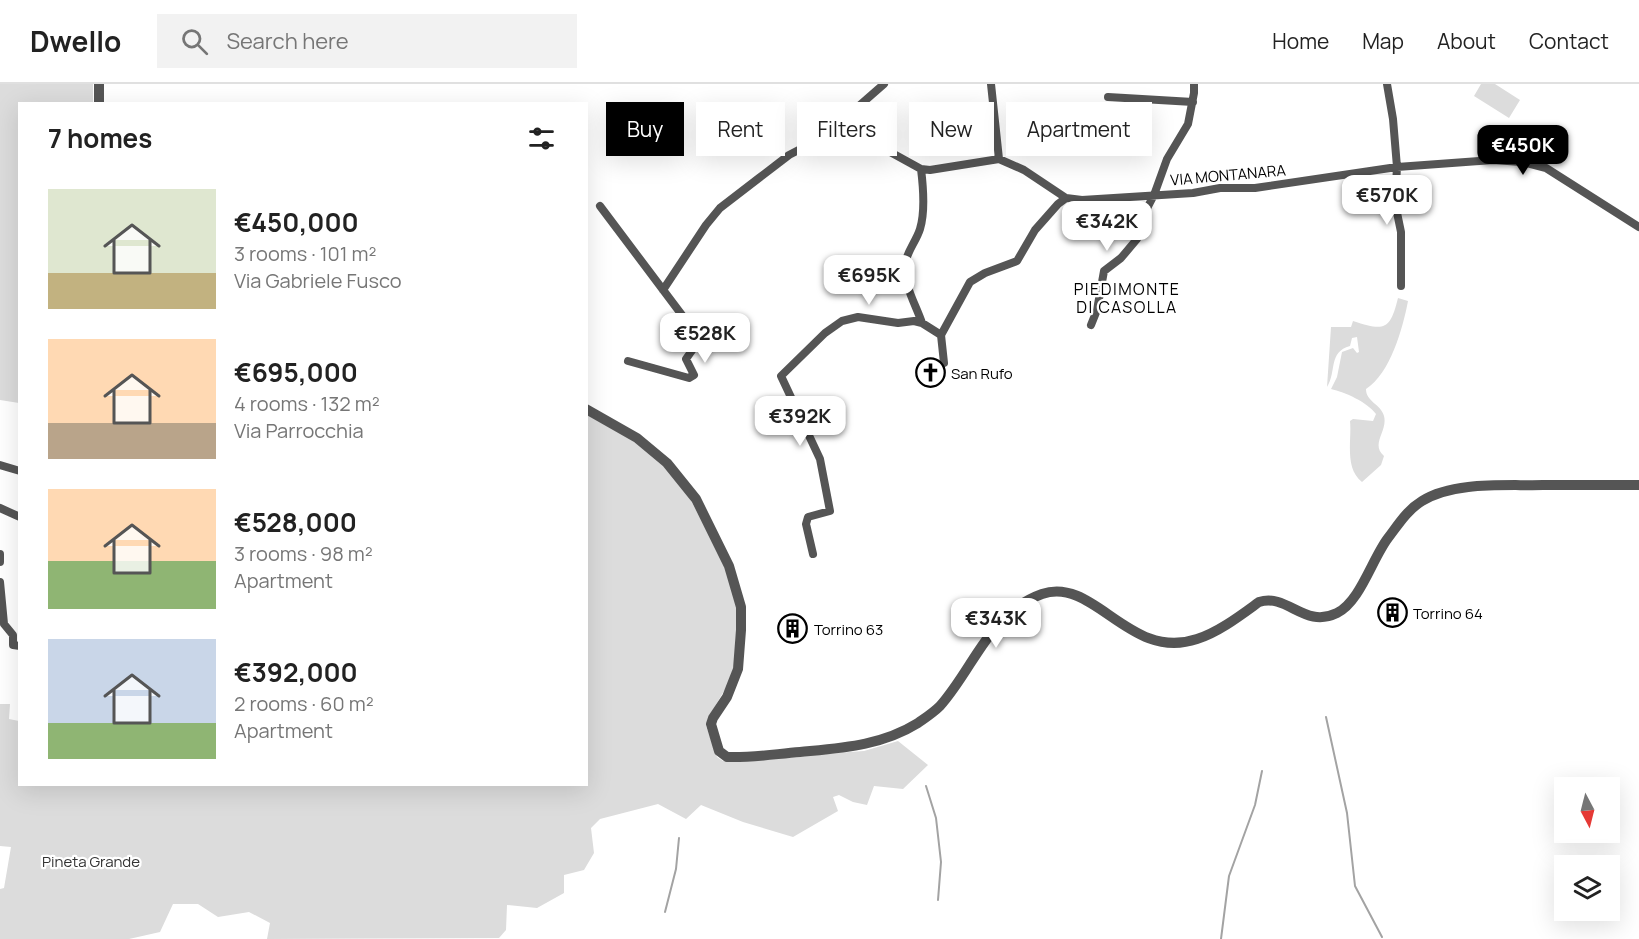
<!DOCTYPE html>
<meta charset="utf-8">
<style>
:root{--surface:#fff;--page:#f2f2f2;--text:#222;--muted:#767676;--line:#e0e0e0;--accent:#000}
body{margin:0;font-family:Manrope,sans-serif;background:var(--page);color:var(--text);height:100vh;display:flex;flex-direction:column;font-size:22px;white-space:nowrap}
*{box-sizing:border-box;margin:0}
p{font-size:20px;color:var(--muted)}
.icon{flex:none;width:33px;height:33px;fill:none;stroke:currentColor;stroke-width:2;stroke-linecap:round;stroke-linejoin:round}
.map{position:relative;flex:1;overflow:hidden}
.sheet{position:absolute;left:18px;top:18px;width:570px;height:684px;display:flex;flex-direction:column;background:var(--surface);border-radius:0px;box-shadow:0 6px 24px #0002}
.sheet>*{flex:none}
.banner{position:absolute;left:606px;top:18px;width:570px;height:54px;display:flex;gap:12px}
.needle{width:39px;rotate:173deg}
.tools{position:absolute;left:1554px;top:693px;display:grid;gap:12px}
.tools a{display:grid;place-items:center;width:66px;height:66px;border-radius:0px;background:var(--surface);box-shadow:0 6px 24px #0002;font-size:30px}
.price{position:absolute;translate:-50% -51px;padding:0 14px;border-radius:12px;background:#fff;color:#222;font-size:20px;line-height:39px;filter:drop-shadow(0 2px 3px #0008)}
.price::after{content:'';position:absolute;left:50%;top:36px;width:18px;height:14px;margin-left:-9px;background:inherit;clip-path:polygon(0 0,100% 0,50% 100%)}
.price.current{background:var(--accent);color:#fff}
ul{padding:0;list-style:none}
li{display:flex;align-items:center;gap:18px;height:150px;padding:0 30px}
li span{display:grid;place-items:center;flex:none;width:168px;height:120px;border-radius:0px;color:#555}
li>.icon{margin-inline-start:auto}
span .icon{width:72px;height:72px;fill:#fffc;stroke-width:1}
li b{font-size:26px}
h2{display:flex;justify-content:space-between;align-items:center;height:72px;padding:0 30px;font-size:26px}
.tag{padding:0 21px;border-radius:0px;background:var(--surface);box-shadow:0 6px 24px #0002;font-size:21px;line-height:54px}
.tag.current{background:var(--accent);color:#fff}
header{display:flex;align-items:center;gap:36px;box-sizing:border-box;height:84px;padding:0 30px;background:var(--surface);border-bottom:2px solid var(--line)}
header strong{font-size:28px}
nav{display:flex;gap:33px;margin-inline-start:auto;font-size:21px}
.search{width:420px;height:54px;background:var(--page);display:flex;align-items:center;gap:15px;box-sizing:border-box;padding:0 21px;border-radius:0px;color:var(--muted);font-size:22px}
.map>svg:first-child{display:block}
.green{fill:#dcdcdc}
.lines{fill:none;stroke-linecap:round;stroke-linejoin:round}
.stream{stroke:#a3a3a3;stroke-width:2}
.minor{stroke:#555;stroke-width:8}
.tertiary{stroke:#555;stroke-width:10}
.labels{text-anchor:middle;dominant-baseline:central;stroke-width:4.5;stroke-linejoin:round;paint-order:stroke}
.street-label{font-size:15px;fill:#000;stroke:#fff}
.poi-label{font-size:15px;fill:#000;stroke:#fff;text-anchor:start}
.park-label{font-size:15px;fill:#333;stroke:#fff}
.neighbourhood-label{font-size:16px;letter-spacing:1.5px;fill:#000;stroke:#fff}
</style>
<header>
<strong>Dwello</strong>
<div class="search"><svg class="icon" aria-label="search" viewBox="0 0 24 24"><circle cx="10" cy="10" r="6"/><path d="M15 15l6 6"/></svg>Search here</div>
<nav><a>Home</a><a>Map</a><a>About</a><a>Contact</a></nav>
</header>
<div class="map">
<svg width="1639" height="855" viewBox="0 0 1639 855">
<rect width="100%" height="100%" fill="#fff"/>
<!-- green -->
<path class="green" d="M 0,0 L 93,0 L 93,19 L 20,20 L 19,319 L 0,316 Z
M 1481,0 L 1495,0 L 1520,16 L 1509,34 L 1474,12 Z
M 1398,214 L 1408,217 C 1403,244 1390,290 1366,305 C 1366,318 1381,320 1384,332 C 1388,347 1370,360 1384,372 L 1381,381 L 1362,398 C 1344,384 1352,356 1350,337 L 1353,335 L 1373,337 L 1376,330 C 1367,318 1345,308 1331,305 L 1337,293 L 1342,268 L 1353,264 L 1357,269 L 1359,268 L 1357,253 L 1352,254 L 1350,262 C 1328,268 1337,287 1327,303 L 1331,243 L 1351,243 L 1353,237 C 1384,247 1390,247 1398,214 Z
M 587,329 L 624,350 L 662,379 L 689,413 L 727,485 L 737,521 L 735,578 L 728,600 L 711,629 L 706,642 L 717,673 L 723,677 L 864,667 L 898,657 L 928,681 L 903,705 L 874,702 L 867,721 L 853,718 L 839,711 L 833,713 L 838,727 L 793,753 L 743,738 L 701,721 L 686,735 L 658,720 L 600,735 L 591,744 L 594,769 L 584,786 L 564,791 L 564,809 L 537,824 L 507,821 L 506,846 L 499,854 L 267,855 L 270,839 L 249,828 L 218,833 L 198,820 L 173,820 L 160,848 L 129,855 L 0,855 L 0,805 L 4,804 L 11,763 L 0,762 L 0,620 L 10,620 L 9,635 L 19,637 L 20,700 L 586,700 Z"/>
<g class="lines">
<!-- stream -->
<path class="stream" d="M 1326,633 L 1347,729 L 1355,802 L 1382,853
M 926,702 L 936,734 L 941,778 L 938,816
M 665,828 L 676,785 L 679,754
M 1221,855 L 1229,792 L 1255,721 L 1262,687"/>
<!-- minor -->
<path class="minor" d="M 884,0 L 860,21 C 861,35 859,49 872,58 L 921,85 L 930,86 L 999,75
M 991,0 L 999,75
M 1387,0 L 1393,35 L 1397,83 L 1395,119 L 1401,148 L 1401,202
M 1108,13 L 1193,18
M 999,75 L 1024,86 L 1066,114 L 1082,116 L 1193,109 L 1220,104 L 1255,104 L 1397,83 L 1493,76 L 1522,78 L 1546,84 L 1639,143
M 921,85 C 923,101 925,129 920,145 C 916,158 905,170 905,182 C 904,202 916,221 922,239
M 600,122 L 700,255 L 686,275 L 694,291 L 689,294 L 628,277
M 663,206 L 706,141 L 720,124 L 759,94 L 789,71 L 814,58 L 827,55 L 865,53
M 1091,241 L 1097,226 L 1104,187 L 1121,174 L 1137,155 L 1143,132 L 1154,111 L 1167,75 L 1188,40 L 1194,9 L 1194,0
M 941,251 L 970,198 L 985,189 L 1017,177 L 1035,146 L 1058,120 L 1066,114
M 941,251 L 944,279
M 0,381 L 20,387
M 0,424 L 20,433
M 0,470 L 0,478
M 813,470 L 806,440 L 808,433 L 830,427 L 820,375 L 781,292 L 825,249 L 842,237 L 858,233 L 898,239 L 914,237 L 922,239 L 941,251
M 0,498 L 4,540 L 13,551 L 13,561 L 20,562"/>
<!-- tertiary -->
<path class="tertiary" d="M 99,20 L 99,0
M 586,325 L 637,354 L 667,379 L 696,415 L 729,482 L 741,523 L 741,546 L 738,585 L 727,613 L 713,634 L 711,640 L 719,667 L 727,673 C 751,674 775,670 800,668 C 841,664 881,662 918,639 C 925,634 933,629 940,622 C 974,584 989,529 1042,510 C 1095,492 1129,578 1197,555 C 1219,548 1241,531 1259,518 C 1288,509 1304,545 1337,529 C 1360,518 1372,475 1388,454 C 1398,441 1407,426 1422,417 C 1454,397 1506,402 1543,401 C 1575,401 1607,401 1639,401"/>
</g>
<!-- icons -->
<defs>
<symbol id="church-ring" viewBox="-11 -11 22 22"><circle r="9.5" fill="#fff" stroke="#000" stroke-width="1.5"/><path d="M-1.2-6h2.4v3.5h3.3v2.4h-3.3V6h-2.4V-.1h-3.3v-2.4h3.3Z" fill="#000"/></symbol>
<symbol id="building-ring" viewBox="-11 -11 22 22"><circle r="9.5" fill="#fff" stroke="#000" stroke-width="1.5"/><path d="M-4-6H4V6H1V3H-1V6H-4ZM-2.5-4.3h1.7v1.8h-1.7ZM.8-4.3h1.7v1.8H.8ZM-2.5-1h1.7V.8h-1.7ZM.8-1h1.7V.8H.8Z" fill="#000"/></symbol>
</defs>
<g fill-rule="evenodd">
<use href="#church-ring" x="914" y="272" width="33" height="33"/>
<use href="#building-ring" x="1376" y="512" width="33" height="33"/>
<use href="#building-ring" x="776" y="528" width="33" height="33"/>
</g>
<g class="labels">
<!-- street labels -->
<g class="street-label">
<text transform="translate(1228 91) rotate(-5)">VIA MONTANARA</text>
</g>
<!-- poi labels -->
<g class="poi-label">
<text x="951" y="289">San Rufo</text>
<text x="1413" y="529">Torrino 64</text>
<text x="814" y="545">Torrino 63</text>
</g>
<!-- park labels -->
<g class="park-label">
<text x="91" y="777">Pineta Grande</text>
</g>
<!-- neighbourhood labels -->
<g class="neighbourhood-label">
<text x="1127" y="205">PIEDIMONTE<tspan x="1127" dy="18">DI CASOLLA</tspan></text>
</g>
</g>
</svg>
<div class="tools">
<a><svg class="needle" viewBox="-14 -14 28 28"><path d="M0-13l5 13h-10z" fill="#e53935"/><path d="M0 13l5-13h-10z" fill="#767676"/></svg></a>
<a><svg class="icon" aria-label="layers" viewBox="0 0 24 24"><path d="M12 4l9 5-9 5-9-5zM3 14l9 5 9-5"/></svg></a>
</div>
<b class="price current" style="left:1523px;top:92px">€450K</b>
<b class="price" style="left:1387px;top:142px">€570K</b>
<b class="price" style="left:1107px;top:168px">€342K</b>
<b class="price" style="left:869px;top:222px">€695K</b>
<b class="price" style="left:705px;top:280px">€528K</b>
<b class="price" style="left:800px;top:363px">€392K</b>
<b class="price" style="left:996px;top:565px">€343K</b>
<div class="banner">
<a class="tag current">Buy</a>
<a class="tag">Rent</a>
<a class="tag">Filters</a>
<a class="tag">New</a>
<a class="tag">Apartment</a>
</div>
<section class="sheet">
<h2>7 homes<svg class="icon" aria-label="filters" viewBox="0 0 24 24"><path d="M4 7h16M4 17h16"/><circle cx="9" cy="7" r="2"/><circle cx="15" cy="17" r="2"/></svg></h2>
<ul>
<li><span style="background:linear-gradient(#dfe7d0 70%,#c2b280 0)"><svg class="icon" aria-label="home" viewBox="0 0 24 24"><path d="M3 11l9-7 9 7M6 9v11h12V9"/></svg></span><div><b>€450,000</b><p>3 rooms · 101 m²</p><p>Via Gabriele Fusco</p></div></li>
<li><span style="background:linear-gradient(#ffd9b3 70%,#b9a48a 0)"><svg class="icon" aria-label="home" viewBox="0 0 24 24"><path d="M3 11l9-7 9 7M6 9v11h12V9"/></svg></span><div><b>€695,000</b><p>4 rooms · 132 m²</p><p>Via Parrocchia</p></div></li>
<li><span style="background:linear-gradient(#ffd9b3 60%,#8fb573 0)"><svg class="icon" aria-label="home" viewBox="0 0 24 24"><path d="M3 11l9-7 9 7M6 9v11h12V9"/></svg></span><div><b>€528,000</b><p>3 rooms · 98 m²</p><p>Apartment</p></div></li>
<li><span style="background:linear-gradient(#c9d6e8 70%,#8fb573 0)"><svg class="icon" aria-label="home" viewBox="0 0 24 24"><path d="M3 11l9-7 9 7M6 9v11h12V9"/></svg></span><div><b>€392,000</b><p>2 rooms · 60 m²</p><p>Apartment</p></div></li>
</ul>
</section>
</div>
